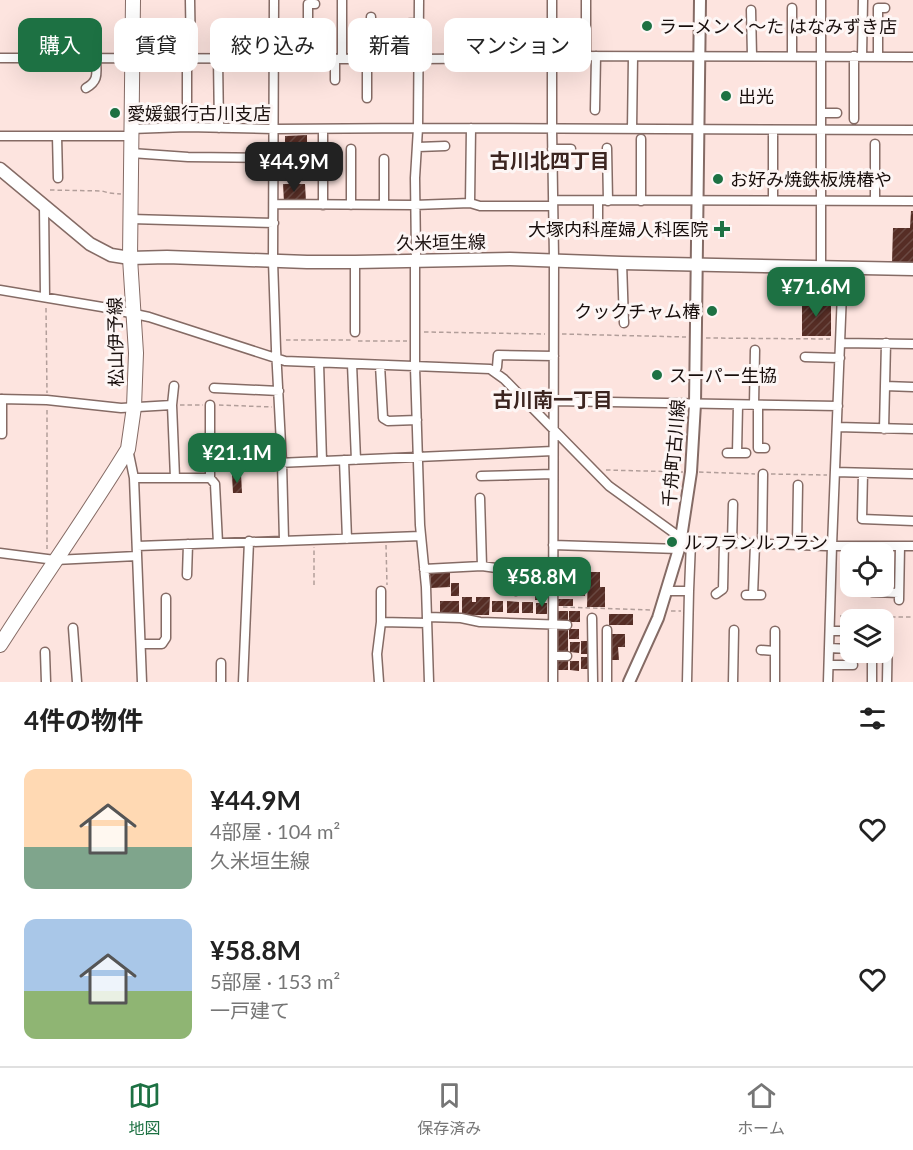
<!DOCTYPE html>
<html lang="ja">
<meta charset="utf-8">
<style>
:root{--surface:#fff;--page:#f6f6f6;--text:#222;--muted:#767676;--line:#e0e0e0;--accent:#1d7143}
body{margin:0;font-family:Lato,"Noto Sans JP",sans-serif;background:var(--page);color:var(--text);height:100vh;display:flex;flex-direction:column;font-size:22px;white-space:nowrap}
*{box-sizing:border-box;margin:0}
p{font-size:20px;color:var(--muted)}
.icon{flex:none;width:33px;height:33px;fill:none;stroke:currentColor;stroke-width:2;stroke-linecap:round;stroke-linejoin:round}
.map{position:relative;height:682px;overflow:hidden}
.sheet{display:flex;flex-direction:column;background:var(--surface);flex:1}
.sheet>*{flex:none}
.top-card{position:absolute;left:18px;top:18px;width:600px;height:54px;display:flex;gap:12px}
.tools{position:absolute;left:840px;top:543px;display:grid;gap:12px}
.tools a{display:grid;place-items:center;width:54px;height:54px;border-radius:12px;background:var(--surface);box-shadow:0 6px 24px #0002;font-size:30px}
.price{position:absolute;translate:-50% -51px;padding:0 14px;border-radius:12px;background:var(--accent);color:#fff;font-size:20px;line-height:39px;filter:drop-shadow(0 2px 3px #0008)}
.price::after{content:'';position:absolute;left:50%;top:36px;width:18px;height:14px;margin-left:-9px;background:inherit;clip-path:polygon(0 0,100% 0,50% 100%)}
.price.current{background:#222;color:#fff}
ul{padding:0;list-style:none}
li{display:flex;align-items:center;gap:18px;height:150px;padding:0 24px}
li span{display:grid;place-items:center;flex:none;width:168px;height:120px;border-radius:12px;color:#555}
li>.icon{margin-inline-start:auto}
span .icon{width:72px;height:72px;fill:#fffc;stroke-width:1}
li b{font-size:26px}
h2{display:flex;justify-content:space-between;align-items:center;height:72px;padding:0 24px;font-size:26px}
.chip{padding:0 21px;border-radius:12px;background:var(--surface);box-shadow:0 6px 24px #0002;font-size:21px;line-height:54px}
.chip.current{background:var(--accent);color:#fff}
.tabs{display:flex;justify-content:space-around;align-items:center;height:84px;border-top:2px solid var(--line);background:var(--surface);font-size:16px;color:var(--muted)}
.tabs a{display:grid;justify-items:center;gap:3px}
.tabs .current{color:var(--accent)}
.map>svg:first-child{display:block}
.building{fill:url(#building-hatch)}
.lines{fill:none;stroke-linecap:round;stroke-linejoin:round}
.minor-casing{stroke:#856b65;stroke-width:11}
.tertiary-casing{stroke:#856b65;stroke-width:14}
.secondary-casing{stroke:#856b65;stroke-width:15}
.primary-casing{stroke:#856b65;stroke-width:16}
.path{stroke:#b29e9a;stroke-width:1.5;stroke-dasharray:4.5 3;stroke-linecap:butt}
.minor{stroke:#fff;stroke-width:8}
.tertiary{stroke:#fff;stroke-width:10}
.secondary{stroke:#fff;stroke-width:12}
.primary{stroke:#fff;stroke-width:14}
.poi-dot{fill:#1d7143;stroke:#fdf6f5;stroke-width:2}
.labels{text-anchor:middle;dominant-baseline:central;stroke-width:6;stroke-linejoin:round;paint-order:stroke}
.poi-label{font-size:18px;fill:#180e0c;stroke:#fdf6f5;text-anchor:start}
.street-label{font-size:18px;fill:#180e0c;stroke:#fdf6f5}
.neighbourhood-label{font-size:20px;font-weight:bold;fill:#3c2520;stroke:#fdf6f5}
</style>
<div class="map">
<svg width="913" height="682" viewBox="0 0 913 682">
<defs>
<pattern id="building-hatch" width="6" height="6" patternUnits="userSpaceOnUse" patternTransform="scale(1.5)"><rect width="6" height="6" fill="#562d25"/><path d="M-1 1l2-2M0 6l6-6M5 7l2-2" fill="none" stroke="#6a4942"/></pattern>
</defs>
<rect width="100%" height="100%" fill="#fde4df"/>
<!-- building -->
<path class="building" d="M 307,135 L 307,152 L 285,152 L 285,136 Z
M 285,159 L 305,159 L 305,177 L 285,177 Z
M 283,184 L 305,184 L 306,201 L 284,202 Z
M 911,211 L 913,211 L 913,263 L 892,262 L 893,228 L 910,228 Z
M 802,300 L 831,300 L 831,336 L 802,336 Z
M 241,474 L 242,493 L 233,493 L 232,475 Z
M 588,572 L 600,572 L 600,587 L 605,587 L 605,607 L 587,607 Z
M 430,573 L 450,573 L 450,587 L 431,588 Z
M 451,583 L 459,583 L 459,596 L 451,596 Z
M 535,584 L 544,584 L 543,600 L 535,600 Z
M 567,584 L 586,585 L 585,596 L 566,595 Z
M 462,597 L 472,597 L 472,602 L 476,602 L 476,597 L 490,597 L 489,615 L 462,615 Z
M 557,599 L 573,599 L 573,606 L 556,606 Z
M 440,601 L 459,601 L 459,613 L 440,613 Z
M 492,601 L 503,601 L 503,612 L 492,612 Z
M 507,601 L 519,602 L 519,613 L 507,613 Z
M 522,602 L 533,602 L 533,613 L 522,613 Z
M 536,603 L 547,603 L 547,614 L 536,614 Z
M 556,611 L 568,611 L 568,620 L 556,620 Z
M 569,611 L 580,611 L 580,622 L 569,622 Z
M 609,614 L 633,614 L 633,625 L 609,625 Z
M 558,629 L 568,629 L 568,651 L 556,651 L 556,633 Z
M 569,629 L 579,629 L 579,639 L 569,639 Z
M 610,634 L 625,634 L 625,647 L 618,647 L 619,660 L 611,660 Z
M 581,641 L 589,641 L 589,654 L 581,654 Z
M 570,642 L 580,642 L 579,653 L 570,652 Z
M 581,657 L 589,657 L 589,669 L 581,669 Z
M 556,660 L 568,660 L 568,670 L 556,670 Z
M 570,661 L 579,661 L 579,671 L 570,670 Z"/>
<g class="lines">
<defs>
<path id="minor" d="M 190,0 L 191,58
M 274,0 L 273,261 L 276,349 L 282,463 L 284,540
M 419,0 L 418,128 L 415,178 L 416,254 L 415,265 L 415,367 L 420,525 L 426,587 L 429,682
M 552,0 L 552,129 L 554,259 L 553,682
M 586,0 L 586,56
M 751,10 L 752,56
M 371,17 L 371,22 L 374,25 C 390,26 403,23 418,23
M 477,30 L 494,30
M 485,30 L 485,58
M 792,56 L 792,8
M 854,56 L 854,119
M 862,56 L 863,0
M 878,56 L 878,8 L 885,8
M 0,58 L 418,59 L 544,58 L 560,56 L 913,57
M 218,58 L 219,128
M 308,59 L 308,4 L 315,4
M 335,59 L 335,80
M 342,59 L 342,0
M 86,88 C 100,80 96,72 96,58
M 367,98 L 367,59
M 595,110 L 596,56
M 821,113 L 837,113
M 187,127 L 187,58
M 131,129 L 187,127 L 274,129 L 418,128 L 913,130
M 632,129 L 633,57
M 773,130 L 773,200
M 0,136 L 131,136
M 57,136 L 58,178
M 641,139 L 641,201
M 875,144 L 875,201
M 418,147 L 445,146
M 607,148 L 608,201
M 351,149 L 351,205
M 552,149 L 571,149
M 131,153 L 188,157 L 274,158
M 553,200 L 913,201
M 470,203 L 471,128
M 274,204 L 414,205 L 470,203 L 480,206 L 553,206
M 44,205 L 45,297
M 323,205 L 323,129
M 384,205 L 384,159
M 131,219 L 274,223
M 598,226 L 598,201
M 355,262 L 355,332
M 622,263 L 624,323
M 821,267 L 821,0
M 0,290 L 102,307 L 149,317 L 285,361 L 490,369 L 504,379 L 609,486 L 681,538
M 840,343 L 913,344
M 805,357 L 840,358
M 319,363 L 322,461
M 352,364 L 356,460
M 380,365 L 383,418 L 388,421 L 417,420
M 495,372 L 497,367 L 498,355 L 554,356
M 885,386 L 913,387
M 214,388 L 279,391
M 0,399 L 47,400 L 121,408 L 172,405 L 175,478
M 554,401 L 838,406
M 172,405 L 174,386
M 754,405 L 755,350
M 758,405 L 758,448 L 765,448
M 837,427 L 913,429
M 884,429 L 886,343
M 2,434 L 2,399
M 128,449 L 134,478 L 142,682
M 727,453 L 746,453
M 737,453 L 738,405
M 344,460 L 347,539
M 210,466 L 553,451
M 835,472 L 913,474
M 863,473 L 862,519 L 913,521
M 481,476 L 553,474
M 134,478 L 210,478 L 210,405
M 210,478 L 215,484 L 218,543
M 480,498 L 482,566
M 681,541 L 826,546 L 913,546
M 732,543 L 733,504
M 762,544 L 763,474
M 553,545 L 679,549
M 797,545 L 798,485
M 137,546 L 421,536
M 0,553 L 55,560 L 137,556
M 424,569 L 482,566 L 517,571 L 553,571
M 187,575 L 188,544
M 516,591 L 517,571
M 666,591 L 689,591 L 687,682
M 689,591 L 691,542
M 872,592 L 899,593
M 716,594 L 723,589 L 724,543
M 746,595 L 761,595
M 753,595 L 755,544
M 899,600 L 900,546
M 427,617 L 461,618 L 480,622 L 567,625
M 592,618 L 593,682
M 381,622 L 427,623
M 73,628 L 77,682
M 607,630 L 607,682
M 830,631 L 850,631
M 141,644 L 162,644 L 166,638 L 166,598
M 829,648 L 850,649
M 761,650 L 775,651
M 45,652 L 46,682
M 553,656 L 567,656
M 829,665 L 853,665
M 221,682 L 221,663
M 243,682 L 249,541
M 379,682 L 377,654 L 381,622 L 381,591
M 733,682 L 734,630
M 775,682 L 775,631
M 828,682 L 832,546 L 843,267
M 872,682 L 872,652
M 887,682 L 888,625"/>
<path id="tertiary" d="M 629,682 L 658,618 L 679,549 L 681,538 L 691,472 L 695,404 L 700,0"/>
<path id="secondary" d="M 0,169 L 90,244 L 111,255 L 130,258 L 167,257 L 307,262 L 355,262 L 510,259 L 622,263 L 913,269"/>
<path id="primary" d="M 0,645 C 42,579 87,516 128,449 L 134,407 L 136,353 L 130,258 L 133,0"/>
</defs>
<!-- minor casing -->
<use href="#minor" class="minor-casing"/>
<!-- tertiary casing -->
<use href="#tertiary" class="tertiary-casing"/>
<!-- secondary casing -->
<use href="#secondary" class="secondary-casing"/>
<!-- primary casing -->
<use href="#primary" class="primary-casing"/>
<!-- path -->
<path class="path" d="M 50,190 L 102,191 L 109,193 L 121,194
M 46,308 L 47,393
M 424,332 L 545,334
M 562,334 L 686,337
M 706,338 L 830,339
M 286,340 L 353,340
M 358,341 L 407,341
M 180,405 L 203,405
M 219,405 L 272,407
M 47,410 L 47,549
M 606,470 L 683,472
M 699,472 L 755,474
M 771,474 L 827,475
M 386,545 L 387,585
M 314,585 L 314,547
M 563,607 L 651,610
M 671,611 L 681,611
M 840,616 L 886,616
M 891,617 L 913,617"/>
<!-- minor -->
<use href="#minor" class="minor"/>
<!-- tertiary -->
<use href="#tertiary" class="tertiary"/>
<!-- secondary -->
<use href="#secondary" class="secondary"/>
<!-- primary -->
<use href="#primary" class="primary"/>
</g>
<!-- markers -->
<g class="poi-dot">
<circle cx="647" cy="26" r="6"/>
<circle cx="726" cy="96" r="6"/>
<circle cx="115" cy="113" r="6"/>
<circle cx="718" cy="179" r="6"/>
<path d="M719 220h6v6h6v6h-6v6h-6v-6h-6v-6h6z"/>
<circle cx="712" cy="311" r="6"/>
<circle cx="657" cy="375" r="6"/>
<circle cx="672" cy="542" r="6"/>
</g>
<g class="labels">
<!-- poi labels -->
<g class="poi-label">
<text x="659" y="26">ラーメンく～た はなみずき店</text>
<text x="738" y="96">出光</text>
<text x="127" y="113">愛媛銀行古川支店</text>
<text x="730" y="179">お好み焼鉄板焼椿や</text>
<text x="708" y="229" text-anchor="end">大塚内科産婦人科医院</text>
<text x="700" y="311" text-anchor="end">クックチャム椿</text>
<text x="669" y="375">スーパー生協</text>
<text x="684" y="542">ルフランルフラン</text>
</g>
<!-- street labels -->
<g class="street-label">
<text transform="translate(441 242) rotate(-1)">久米垣生線</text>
<text transform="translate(115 342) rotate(-91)">松山伊予線</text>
<text transform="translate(673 453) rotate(-85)">千舟町古川線</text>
</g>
<!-- neighbourhood labels -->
<g class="neighbourhood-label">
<text x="550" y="160">古川北四丁目</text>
<text x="553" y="399">古川南一丁目</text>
</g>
</g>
</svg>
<div class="tools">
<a><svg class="icon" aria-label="locate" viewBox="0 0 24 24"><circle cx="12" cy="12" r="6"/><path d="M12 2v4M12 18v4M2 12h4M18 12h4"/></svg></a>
<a><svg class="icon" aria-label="layers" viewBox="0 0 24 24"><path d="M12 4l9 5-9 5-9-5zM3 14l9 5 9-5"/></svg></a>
</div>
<b class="price current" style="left:294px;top:193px">¥44.9M</b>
<b class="price" style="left:816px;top:318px">¥71.6M</b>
<b class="price" style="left:237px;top:484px">¥21.1M</b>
<b class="price" style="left:542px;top:608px">¥58.8M</b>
<div class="top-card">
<a class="chip current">購入</a>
<a class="chip">賃貸</a>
<a class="chip">絞り込み</a>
<a class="chip">新着</a>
<a class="chip">マンション</a>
</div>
</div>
<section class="sheet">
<h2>4件の物件<svg class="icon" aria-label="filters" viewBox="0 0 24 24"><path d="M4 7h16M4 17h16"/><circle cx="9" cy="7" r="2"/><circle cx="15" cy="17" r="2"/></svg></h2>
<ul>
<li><span style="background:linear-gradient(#ffd9b3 65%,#7fa58c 0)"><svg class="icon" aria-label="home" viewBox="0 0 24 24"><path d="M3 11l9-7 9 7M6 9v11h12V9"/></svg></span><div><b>¥44.9M</b><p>4部屋 · 104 m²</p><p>久米垣生線</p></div><svg class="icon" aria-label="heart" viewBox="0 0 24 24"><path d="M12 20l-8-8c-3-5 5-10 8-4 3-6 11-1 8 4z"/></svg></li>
<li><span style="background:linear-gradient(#a9c7e8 60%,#8fb573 0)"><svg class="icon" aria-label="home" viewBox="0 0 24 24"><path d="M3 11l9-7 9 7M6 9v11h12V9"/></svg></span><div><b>¥58.8M</b><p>5部屋 · 153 m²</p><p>一戸建て</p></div><svg class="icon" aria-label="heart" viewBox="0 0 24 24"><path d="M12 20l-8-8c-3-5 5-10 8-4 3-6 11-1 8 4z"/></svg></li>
</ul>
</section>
<nav class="tabs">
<a class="current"><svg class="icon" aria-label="map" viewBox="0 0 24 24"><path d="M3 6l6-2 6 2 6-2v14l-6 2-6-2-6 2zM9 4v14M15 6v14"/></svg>地図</a>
<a><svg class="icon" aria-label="saved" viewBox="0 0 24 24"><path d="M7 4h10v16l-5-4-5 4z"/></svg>保存済み</a>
<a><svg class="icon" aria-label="home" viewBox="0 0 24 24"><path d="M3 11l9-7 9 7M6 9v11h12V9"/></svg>ホーム</a>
</nav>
